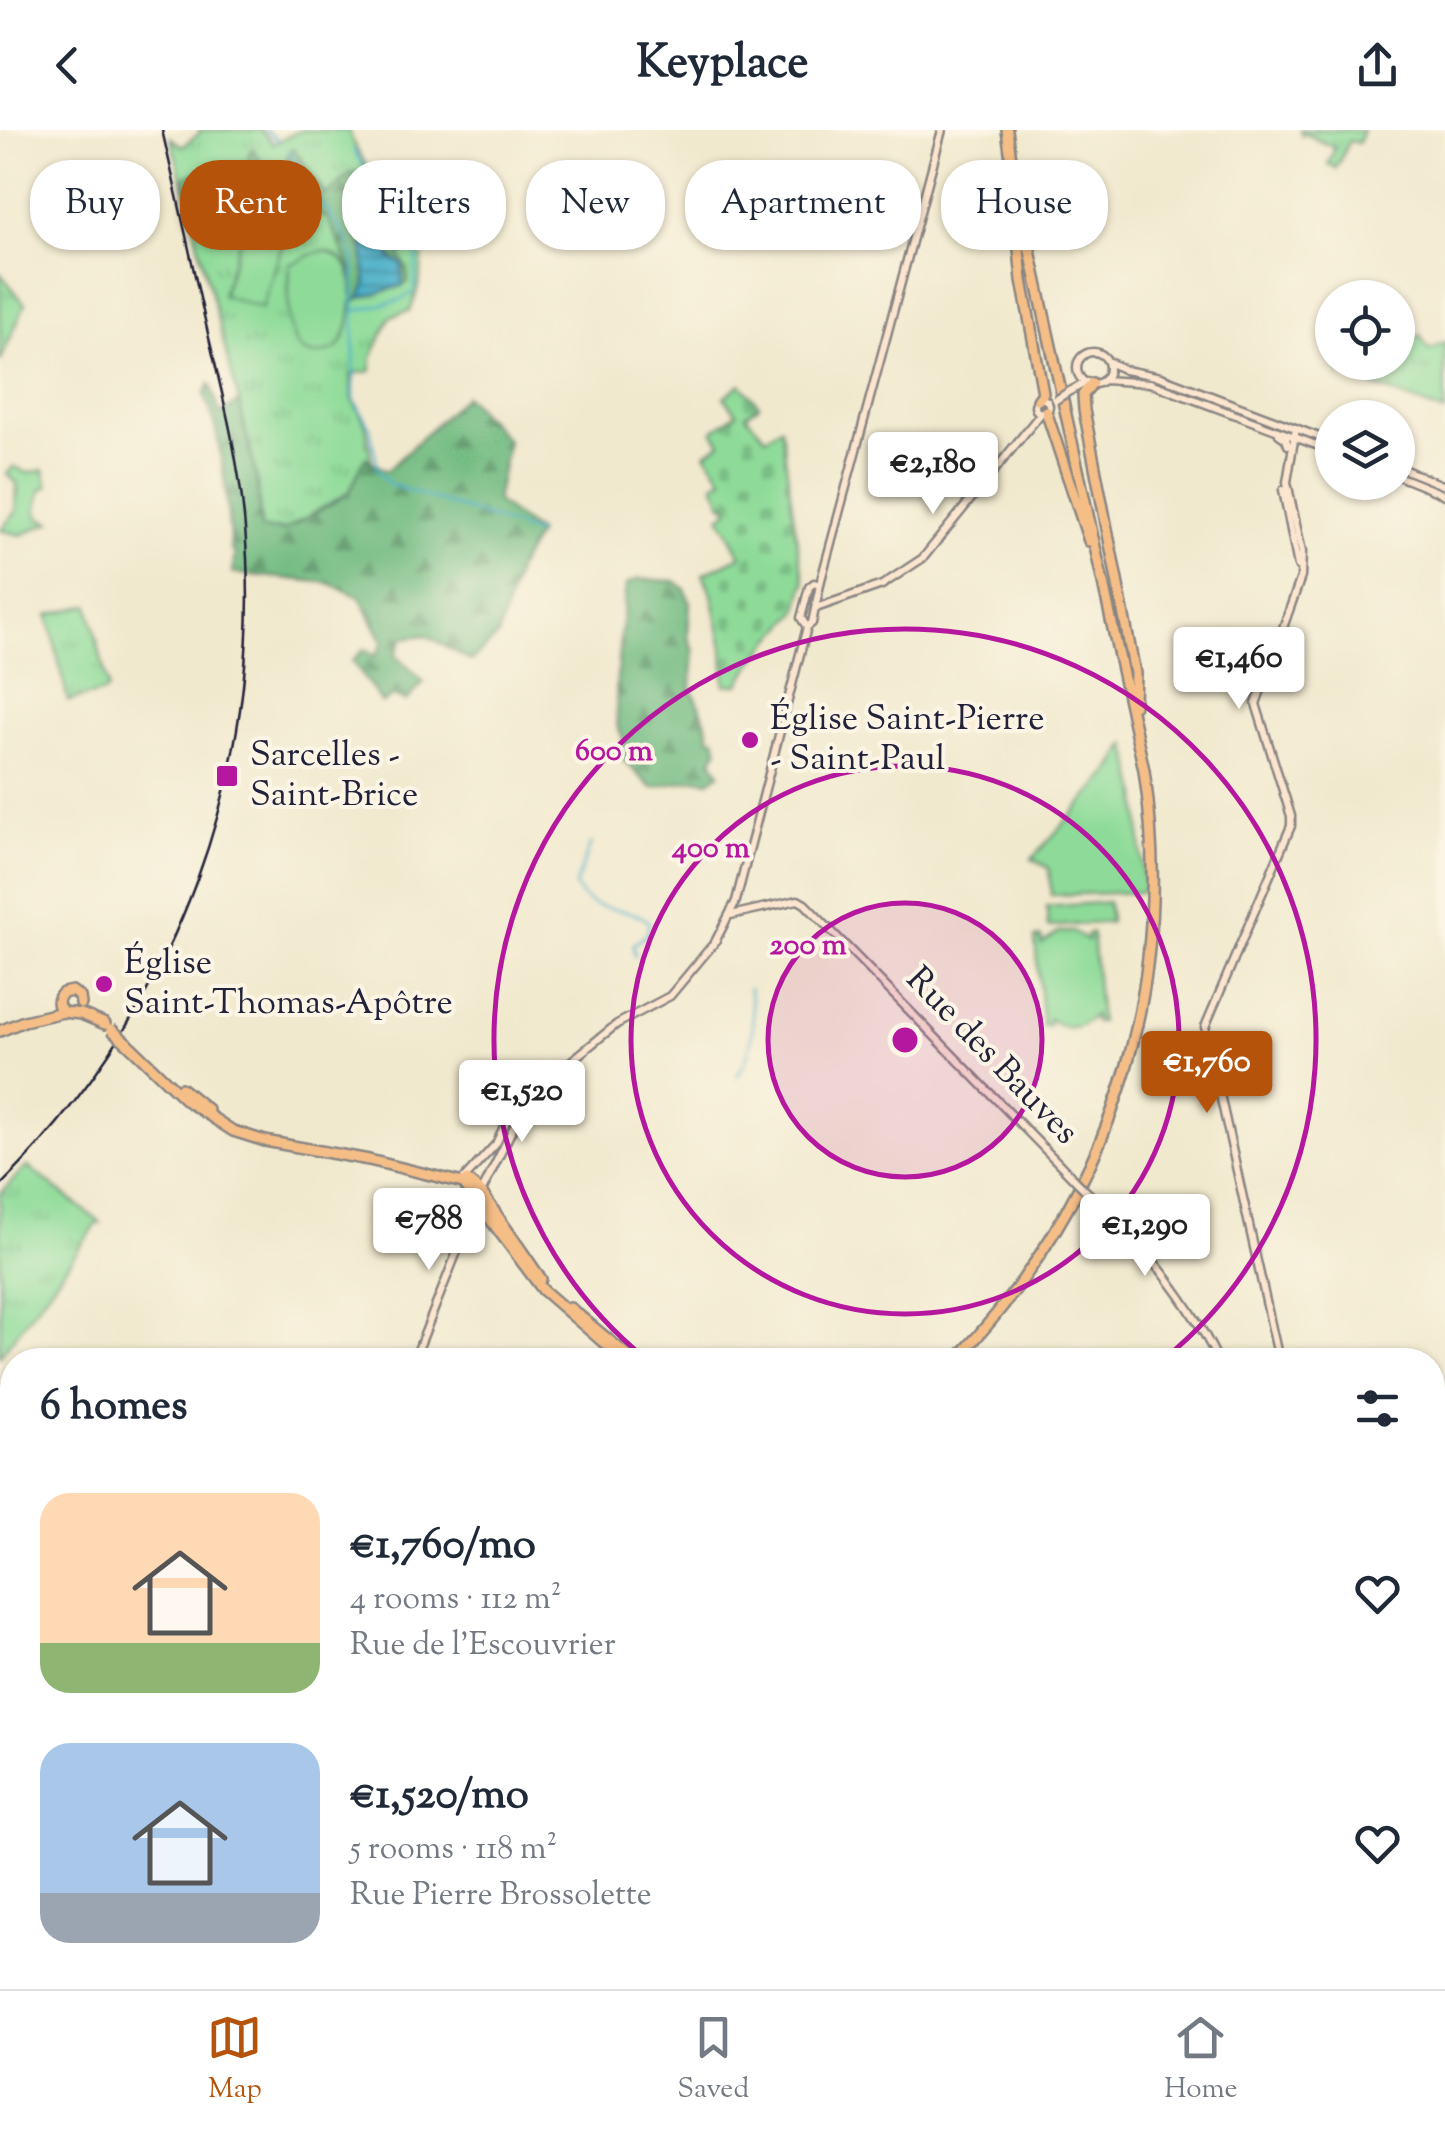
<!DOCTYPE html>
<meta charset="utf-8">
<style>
:root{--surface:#fff;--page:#f2f2f3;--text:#1f2937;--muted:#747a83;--line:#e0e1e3;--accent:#b45309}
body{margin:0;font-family:"Sorts Mill Goudy",serif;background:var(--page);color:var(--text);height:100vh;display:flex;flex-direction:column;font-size:38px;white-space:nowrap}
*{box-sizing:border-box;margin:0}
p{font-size:32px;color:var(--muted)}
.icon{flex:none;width:55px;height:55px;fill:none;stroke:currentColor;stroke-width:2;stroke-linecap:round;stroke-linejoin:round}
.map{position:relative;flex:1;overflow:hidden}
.details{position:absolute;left:0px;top:1218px;width:1445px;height:642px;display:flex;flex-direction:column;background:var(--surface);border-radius:40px 40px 0 0;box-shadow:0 2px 8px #0004}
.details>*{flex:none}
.guide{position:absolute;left:30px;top:30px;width:1385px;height:90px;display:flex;gap:20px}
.fabs{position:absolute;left:1315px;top:150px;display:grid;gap:20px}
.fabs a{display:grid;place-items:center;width:100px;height:100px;border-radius:50%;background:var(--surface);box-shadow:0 2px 8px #0004;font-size:50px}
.price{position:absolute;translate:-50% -85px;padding:0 22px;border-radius:10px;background:#fff;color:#222;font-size:32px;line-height:65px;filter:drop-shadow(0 2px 5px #0008)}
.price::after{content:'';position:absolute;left:50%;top:60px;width:30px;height:22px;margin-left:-15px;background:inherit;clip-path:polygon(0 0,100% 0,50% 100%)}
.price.active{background:var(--accent);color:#fff}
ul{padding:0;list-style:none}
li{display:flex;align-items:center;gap:30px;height:250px;padding:0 40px}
li span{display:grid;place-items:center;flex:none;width:280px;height:200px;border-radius:30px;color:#555}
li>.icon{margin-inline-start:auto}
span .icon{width:120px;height:120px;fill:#fffc;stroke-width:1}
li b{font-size:42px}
h2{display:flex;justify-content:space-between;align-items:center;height:120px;padding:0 40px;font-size:42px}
.tag{padding:0 35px;border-radius:40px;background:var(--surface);box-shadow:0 2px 8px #0004;font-size:35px;line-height:90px}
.tag.active{background:var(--accent);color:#fff}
header{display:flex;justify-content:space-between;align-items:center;height:130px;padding:0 40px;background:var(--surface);font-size:45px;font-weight:700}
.tab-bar{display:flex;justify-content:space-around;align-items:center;height:140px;border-top:2px solid var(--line);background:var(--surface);font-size:28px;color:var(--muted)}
.tab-bar a{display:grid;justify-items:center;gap:5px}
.tab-bar .active{color:var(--accent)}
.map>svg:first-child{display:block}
.grass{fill:url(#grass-tufts);stroke:#587e6a;stroke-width:2.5}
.forest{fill:url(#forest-firs);stroke:#4a6e5e;stroke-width:2.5}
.cemetery{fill:url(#cemetery-stones);stroke:#587e6a;stroke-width:2.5}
.garden{fill:#8edb99;stroke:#587e6a;stroke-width:2.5}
.water{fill:url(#water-rules);stroke:#366882;stroke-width:2.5}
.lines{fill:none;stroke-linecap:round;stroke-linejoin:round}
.stream{stroke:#49afc9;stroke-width:2.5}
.secondary-casing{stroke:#8a8684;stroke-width:11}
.primary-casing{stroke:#8a8684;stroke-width:14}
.secondary{stroke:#fbe5cf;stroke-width:6}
.primary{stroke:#f6be87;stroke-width:9}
.rail{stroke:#22223b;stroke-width:2.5}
.secondary-bridge-casing{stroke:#8a8684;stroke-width:11;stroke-linecap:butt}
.primary-bridge-casing{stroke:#8a8684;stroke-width:14;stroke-linecap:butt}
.secondary-bridge{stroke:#fbe5cf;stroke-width:6}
.primary-bridge{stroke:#f6be87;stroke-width:9}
.ring{fill:none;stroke:#b5179e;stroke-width:5}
.poi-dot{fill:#b5179e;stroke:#fcf5e5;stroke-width:4}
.labels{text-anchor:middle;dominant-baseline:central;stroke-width:8;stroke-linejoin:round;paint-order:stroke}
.poi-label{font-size:35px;fill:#22223b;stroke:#fcf5e5;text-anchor:start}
.street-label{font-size:35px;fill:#22223b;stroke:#fcf5e5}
.centre{fill:#b5179e;stroke:#fcf5e5;stroke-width:5}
.ring-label{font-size:30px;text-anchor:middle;font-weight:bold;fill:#b5179e;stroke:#fcf5e5;stroke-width:8;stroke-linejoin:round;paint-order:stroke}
</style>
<header><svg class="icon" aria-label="back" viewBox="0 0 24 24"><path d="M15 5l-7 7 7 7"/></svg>Keyplace<svg class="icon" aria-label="share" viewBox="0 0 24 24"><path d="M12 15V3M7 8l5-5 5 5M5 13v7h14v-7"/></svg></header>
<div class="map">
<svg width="1445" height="1859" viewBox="0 0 1445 1859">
<defs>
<pattern id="grass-tufts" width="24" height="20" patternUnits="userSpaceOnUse" patternTransform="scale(2.5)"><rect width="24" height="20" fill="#8edb99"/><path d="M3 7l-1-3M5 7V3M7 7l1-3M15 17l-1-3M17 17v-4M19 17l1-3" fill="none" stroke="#7abc85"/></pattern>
<pattern id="forest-firs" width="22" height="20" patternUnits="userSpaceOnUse" patternTransform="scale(2.5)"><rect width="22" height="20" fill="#72bb81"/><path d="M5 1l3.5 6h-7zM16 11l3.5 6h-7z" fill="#5d986b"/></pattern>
<pattern id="cemetery-stones" width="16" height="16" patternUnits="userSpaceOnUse" patternTransform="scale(2.5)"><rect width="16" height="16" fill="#8edb99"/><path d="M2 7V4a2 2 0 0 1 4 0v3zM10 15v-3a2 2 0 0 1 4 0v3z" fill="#7abc85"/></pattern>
<pattern id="water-rules" width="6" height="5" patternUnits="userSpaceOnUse" patternTransform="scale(2.5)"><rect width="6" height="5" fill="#49afc9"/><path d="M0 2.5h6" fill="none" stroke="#3c8ea4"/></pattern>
</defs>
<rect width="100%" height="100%" fill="#fcf5e5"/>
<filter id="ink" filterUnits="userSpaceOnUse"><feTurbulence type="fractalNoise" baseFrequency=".01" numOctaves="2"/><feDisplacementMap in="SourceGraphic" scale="20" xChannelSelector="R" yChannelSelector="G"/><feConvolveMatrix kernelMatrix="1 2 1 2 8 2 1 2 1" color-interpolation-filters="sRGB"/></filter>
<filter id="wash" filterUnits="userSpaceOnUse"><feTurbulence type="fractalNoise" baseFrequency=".0048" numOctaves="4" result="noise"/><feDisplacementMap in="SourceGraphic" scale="40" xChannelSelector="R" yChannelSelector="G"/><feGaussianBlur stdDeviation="2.25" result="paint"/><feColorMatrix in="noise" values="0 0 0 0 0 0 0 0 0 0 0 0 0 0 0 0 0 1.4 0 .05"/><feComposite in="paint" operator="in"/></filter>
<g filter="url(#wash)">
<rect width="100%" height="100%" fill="#f1e9cd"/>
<!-- grass -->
<path class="grass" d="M 199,0 L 261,0 L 273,14 L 301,0 L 348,0 C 375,77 452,78 410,181 L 390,187 L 372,227 L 371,241 L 351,244 L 352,268 L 366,295 L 371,330 L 365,328 L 349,362 L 285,400 L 261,399 L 257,351 L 239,272 L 171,8 L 182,16 L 199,4 Z
M 1300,0 L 1363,0 L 1358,13 L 1349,11 L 1336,38 L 1328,34 L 1335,18 L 1306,4 L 1302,6 Z
M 0,143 L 25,174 L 0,232 Z
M 1420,205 L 1429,220 L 1445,212 L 1445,283 L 1339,243 L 1346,233 L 1398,232 L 1398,215 Z
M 14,336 L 27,343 L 44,340 L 48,357 L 42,359 L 36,381 L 41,388 L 51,392 L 21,405 L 0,400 L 16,382 L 17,353 L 7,344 Z
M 89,475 L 108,558 L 105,562 L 68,571 L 48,485 Z
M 1066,806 C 1095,812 1099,860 1089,883 C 1076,896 1061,895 1049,881 L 1043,828 L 1050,813 Z
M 27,1036 L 101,1093 L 97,1094 L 0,1226 L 0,1064 Z"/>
<!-- forest -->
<path class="forest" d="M 252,19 C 262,28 259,31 264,43 C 268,55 279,61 280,74 C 237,101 237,80 200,89 L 195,85 L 184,47 L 218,36 L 251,31 L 248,25 Z
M 294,19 L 325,65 C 337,61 338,48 355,42 L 363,45 L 396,84 C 402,96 397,106 399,119 C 401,133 408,132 408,152 L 402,156 L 402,134 L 362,108 L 366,154 L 360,168 L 354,171 L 351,138 L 327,87 L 309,84 L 293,88 L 286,81 L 287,78 L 304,77 L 309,71 L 287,28 L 290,20 Z
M 210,254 L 220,284 L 239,272 L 257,351 L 261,399 L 285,400 L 349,363 L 365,328 L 387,341 L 465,266 L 508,311 L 496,371 L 538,403 L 517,439 L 498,506 L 471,531 L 426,505 L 403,508 L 395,525 L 424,552 L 406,571 L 393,566 L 382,573 L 352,531 L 364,519 L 375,526 L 383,512 L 360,467 L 329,453 L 232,443 L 235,424 L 231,420 C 228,378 222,301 204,264 Z
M 638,449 L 675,451 L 685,459 L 690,473 L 688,506 L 694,521 L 691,559 C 699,571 707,593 710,608 L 715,608 L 718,620 L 712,630 L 720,643 L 709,651 L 696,649 L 652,658 L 621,628 C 629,603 618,609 617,591 C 614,546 622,500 626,455 Z"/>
<!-- cemetery -->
<path class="cemetery" d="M 741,254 L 759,275 L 746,285 L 749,289 L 766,307 L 781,297 L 797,413 L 805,452 L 797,482 L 757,526 L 739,554 L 725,555 L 723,518 L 712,464 L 703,444 L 741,426 L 720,386 L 729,380 L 726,373 L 723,375 L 714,354 L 723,349 L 706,323 L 721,313 L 713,301 L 737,283 L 724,267 Z"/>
<!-- garden -->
<path class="garden" d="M 243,100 L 283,113 L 262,178 L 222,165 Z
M 325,121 C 335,124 345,129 349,140 C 356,159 351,205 337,218 C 277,248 289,164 290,133 C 302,134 310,121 325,121 Z
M 1127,614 L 1138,664 L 1144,762 L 1051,765 L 1049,738 L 1032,729 L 1111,641 Z
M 1108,772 L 1110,792 L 1048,797 L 1047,777 Z
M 1059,802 L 1074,802 L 1087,810 L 1087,804 L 1092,803 L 1100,892 L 1095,892 L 1094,885 C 1080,900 1064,901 1049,889 L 1049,896 L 1043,896 L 1035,808 L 1041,807 L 1042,814 Z
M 1433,1717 L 1445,1721 L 1445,1859 L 1403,1859 L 1369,1848 L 1432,1848 Z"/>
<!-- water -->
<path class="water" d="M 364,62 L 394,90 L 390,128 L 402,134 L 402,156 L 360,168 L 366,154 L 360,64 Z"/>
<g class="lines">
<!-- stream -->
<path class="stream" d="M 266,0 L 278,11
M 354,19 C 366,51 406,71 415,102 C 420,118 414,141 415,158
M 288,22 C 299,31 300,45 309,56 C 323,74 334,89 346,107 C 350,114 350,122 354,129 L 354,269 L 370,298 L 378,341 L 389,354 L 538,404
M 355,181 L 400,170 L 414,162
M 591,713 L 575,756 C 590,788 627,772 649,792 L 647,804 L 633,815 L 635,827
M 737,946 C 755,920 755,888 749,858"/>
</g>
</g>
<g filter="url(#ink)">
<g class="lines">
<defs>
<path id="secondary" d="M1077 238a16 16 0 1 1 32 0a16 16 0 1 1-32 0Z
M 1109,232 L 1125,240 L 1161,247 L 1332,312
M 1104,250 L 1150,253 L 1332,321
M 1068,262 L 1087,252
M1035 276a7 7 0 1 1 14 0a7 7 0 1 1-14 0Z
M 1279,304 L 1286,309 L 1288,315
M 1398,337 L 1445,356
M 1398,346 L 1445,365
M 1283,360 L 1298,436
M 816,478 L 882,455 L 923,428 L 1042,282
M 807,497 L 812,493 L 821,450 L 942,0
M 807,497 L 801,488 L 809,457 L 814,453 L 819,455
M 731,785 L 798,770 L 805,774 L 1075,1050
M 461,1052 L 496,1014 L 506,992 L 536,962
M 1084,1059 C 1138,1108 1186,1164 1218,1230
M 414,1230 L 478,1069 L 518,988 L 550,948 L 617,894 L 670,866 L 715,812 L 736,771 L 807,497
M 1279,1230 L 1205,897 L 1291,696 L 1291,686 L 1256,574 L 1301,447 L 1302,422 L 1287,352 L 1296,298
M 1432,1509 L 1445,1514
M 0,1517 L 7,1526 L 6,1534 L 0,1539"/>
<path id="primary" d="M 1014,68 L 1022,150 L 1043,263 L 1038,270
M 1092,253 L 1083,265 L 1084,280 L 1135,543 L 1134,575
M 1046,281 L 1089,411
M 81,874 L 80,867 L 72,861 L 63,863 C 56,869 57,876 63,882 L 81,884 L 105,894
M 0,901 L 24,891 L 63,882
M 127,913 L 187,971 L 233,1001 L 265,1011 L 369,1030 L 463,1053 L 543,1160 L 624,1230
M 181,958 L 208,980
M 467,1050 L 481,1062 L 541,1149
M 570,1178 L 633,1230
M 956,1230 C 1110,1068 1177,862 1144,640 L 1013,43 L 1007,0
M 171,1859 L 175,1848
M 178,1859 L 182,1848
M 1142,1859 L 1145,1848"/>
</defs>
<!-- secondary casing -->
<use href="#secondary" class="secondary-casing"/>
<!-- primary casing -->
<use href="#primary" class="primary-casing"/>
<!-- secondary -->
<use href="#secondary" class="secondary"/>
<!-- primary -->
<use href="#primary" class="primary"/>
<!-- rail -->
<path class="rail" d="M 0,1056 C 177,880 268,635 244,387 C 238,326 223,267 209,208 C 193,138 178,69 162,0"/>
<defs>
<path id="secondary-bridge" d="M 1056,270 L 1068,262
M 1075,1050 L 1084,1059"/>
<path id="primary-bridge" d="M 111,899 L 127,913"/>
</defs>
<!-- secondary-bridge casing -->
<use href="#secondary-bridge" class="secondary-bridge-casing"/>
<!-- primary-bridge casing -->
<use href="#primary-bridge" class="primary-bridge-casing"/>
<!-- secondary-bridge -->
<use href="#secondary-bridge" class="secondary-bridge"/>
<!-- primary-bridge -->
<use href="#primary-bridge" class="primary-bridge"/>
</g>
</g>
<!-- distance rings -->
<circle cx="905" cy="910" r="137" fill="#b5179e" fill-opacity=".12"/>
<g class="ring">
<circle cx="905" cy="910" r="137"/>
<circle cx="905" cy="910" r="274"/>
<path d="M646 1229A411 411 0 1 1 1164 1229"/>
</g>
<!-- markers -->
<g class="poi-dot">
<circle cx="750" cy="610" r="10"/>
<rect x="215" y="634" width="24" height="24" rx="5"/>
<circle cx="104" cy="854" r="10"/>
</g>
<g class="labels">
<!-- poi labels -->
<g class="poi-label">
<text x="770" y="590">Église Saint-Pierre<tspan x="770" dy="40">- Saint-Paul</tspan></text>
<text x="250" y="626">Sarcelles -<tspan x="250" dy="40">Saint-Brice</tspan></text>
<text x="124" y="834">Église<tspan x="124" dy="40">Saint-Thomas-Apôtre</tspan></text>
</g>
<!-- street labels -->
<g class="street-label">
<text transform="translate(991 927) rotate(46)">Rue des Bauves</text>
</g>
</g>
<circle cx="905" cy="910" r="15" class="centre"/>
<g class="ring-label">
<text x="614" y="630">600 m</text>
<text x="711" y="727">400 m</text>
<text x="808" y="824">200 m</text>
</g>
</svg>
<div class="fabs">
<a><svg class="icon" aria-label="locate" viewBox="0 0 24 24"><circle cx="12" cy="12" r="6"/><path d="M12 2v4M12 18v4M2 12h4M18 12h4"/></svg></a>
<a><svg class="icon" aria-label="layers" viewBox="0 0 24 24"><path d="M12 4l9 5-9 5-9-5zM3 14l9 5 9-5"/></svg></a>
</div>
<b class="price" style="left:933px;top:387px">€2,180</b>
<b class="price" style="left:1239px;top:582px">€1,460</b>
<b class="price active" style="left:1207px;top:986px">€1,760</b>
<b class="price" style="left:522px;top:1015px">€1,520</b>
<b class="price" style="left:429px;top:1143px">€788</b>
<b class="price" style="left:1145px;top:1149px">€1,290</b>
<div class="guide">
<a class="tag">Buy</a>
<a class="tag active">Rent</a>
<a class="tag">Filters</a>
<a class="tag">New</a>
<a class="tag">Apartment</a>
<a class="tag">House</a>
</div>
<section class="details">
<h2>6 homes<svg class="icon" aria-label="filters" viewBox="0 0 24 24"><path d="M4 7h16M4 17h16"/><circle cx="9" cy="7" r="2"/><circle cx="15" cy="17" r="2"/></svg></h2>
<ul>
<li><span style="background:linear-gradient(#ffd9b3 75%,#8fb573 0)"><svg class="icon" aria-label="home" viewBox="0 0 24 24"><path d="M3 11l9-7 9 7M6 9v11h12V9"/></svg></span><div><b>€1,760/mo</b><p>4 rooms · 112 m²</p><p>Rue de l'Escouvrier</p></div><svg class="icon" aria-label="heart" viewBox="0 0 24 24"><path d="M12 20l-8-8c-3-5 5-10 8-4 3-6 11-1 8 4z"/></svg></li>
<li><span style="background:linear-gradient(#a9c7e8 75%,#9aa5b1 0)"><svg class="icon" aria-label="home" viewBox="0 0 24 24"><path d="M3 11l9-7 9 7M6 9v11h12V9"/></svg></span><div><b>€1,520/mo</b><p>5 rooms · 118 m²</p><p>Rue Pierre Brossolette</p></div><svg class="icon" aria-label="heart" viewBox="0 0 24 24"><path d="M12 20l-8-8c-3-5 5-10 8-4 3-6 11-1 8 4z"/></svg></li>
</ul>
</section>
</div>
<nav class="tab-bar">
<a class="active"><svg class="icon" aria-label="map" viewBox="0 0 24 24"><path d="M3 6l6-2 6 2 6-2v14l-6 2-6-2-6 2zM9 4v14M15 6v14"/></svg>Map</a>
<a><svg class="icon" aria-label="saved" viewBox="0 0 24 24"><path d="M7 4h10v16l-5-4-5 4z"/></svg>Saved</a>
<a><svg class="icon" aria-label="home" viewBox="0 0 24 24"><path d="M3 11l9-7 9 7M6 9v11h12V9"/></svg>Home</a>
</nav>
